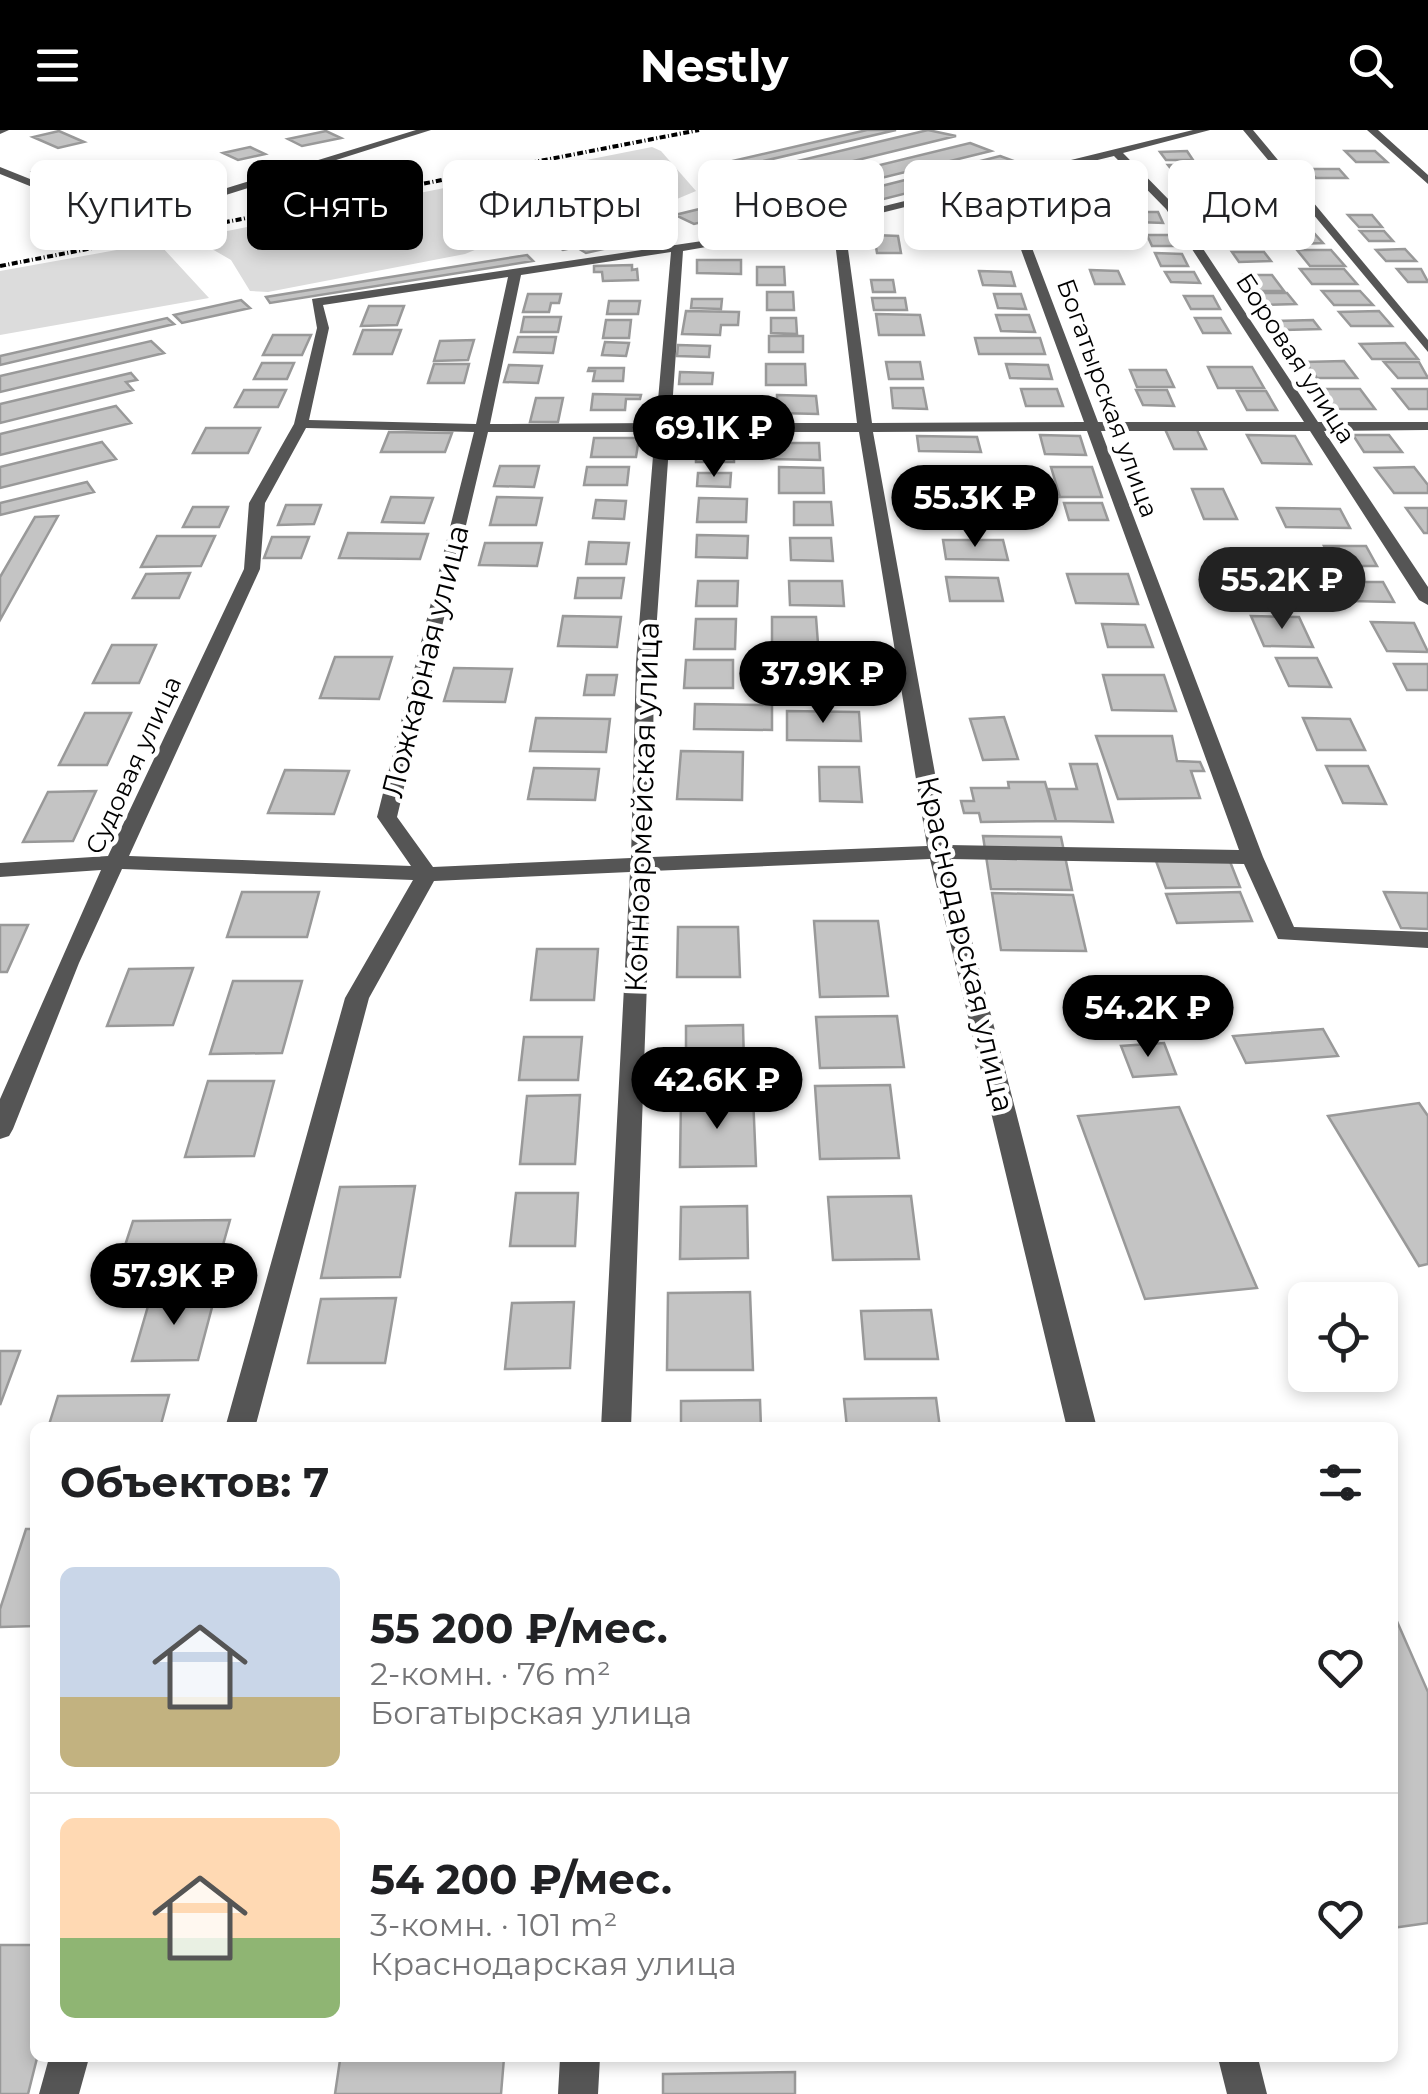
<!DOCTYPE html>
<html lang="ru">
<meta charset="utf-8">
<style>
:root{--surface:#fff;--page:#f6f6f6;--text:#202124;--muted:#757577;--line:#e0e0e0;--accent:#000}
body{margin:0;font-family:Montserrat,sans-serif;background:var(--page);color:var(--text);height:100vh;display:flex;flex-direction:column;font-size:38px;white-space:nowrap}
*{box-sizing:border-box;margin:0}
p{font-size:32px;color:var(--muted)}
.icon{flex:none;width:55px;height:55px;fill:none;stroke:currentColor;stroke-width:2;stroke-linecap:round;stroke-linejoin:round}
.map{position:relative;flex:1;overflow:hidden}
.details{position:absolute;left:30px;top:1292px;width:1368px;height:640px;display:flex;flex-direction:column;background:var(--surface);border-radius:15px;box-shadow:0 5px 15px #0003}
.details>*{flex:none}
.top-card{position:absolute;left:30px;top:30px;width:1370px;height:90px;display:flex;gap:20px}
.tools{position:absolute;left:1288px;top:1152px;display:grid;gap:20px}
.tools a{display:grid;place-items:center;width:110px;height:110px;border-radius:15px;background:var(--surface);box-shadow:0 5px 15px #0003;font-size:50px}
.price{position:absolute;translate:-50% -85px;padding:0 22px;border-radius:35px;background:var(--accent);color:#fff;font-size:32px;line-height:65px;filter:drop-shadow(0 2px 5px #0008)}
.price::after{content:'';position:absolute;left:50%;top:60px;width:30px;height:22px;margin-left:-15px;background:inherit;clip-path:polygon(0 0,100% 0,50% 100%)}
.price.selected{background:#222;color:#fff}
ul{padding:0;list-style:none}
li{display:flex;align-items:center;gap:30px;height:250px;padding:0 30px}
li+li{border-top:2px solid var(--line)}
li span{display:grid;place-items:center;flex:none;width:280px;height:200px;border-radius:15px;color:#555}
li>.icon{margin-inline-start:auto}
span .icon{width:120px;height:120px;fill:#fffc;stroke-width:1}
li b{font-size:42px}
h2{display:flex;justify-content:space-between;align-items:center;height:120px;padding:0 30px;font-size:42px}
.chip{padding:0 35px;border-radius:15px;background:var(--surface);box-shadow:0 5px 15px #0003;font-size:35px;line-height:90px}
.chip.selected{background:var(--accent);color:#fff}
header{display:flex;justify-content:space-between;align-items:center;height:130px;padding:0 30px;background:var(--accent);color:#fff;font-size:45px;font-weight:700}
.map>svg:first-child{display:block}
.green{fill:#dcdcdc}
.building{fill:#c4c4c4;stroke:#999;stroke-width:2.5}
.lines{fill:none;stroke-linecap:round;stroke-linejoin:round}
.minor{fill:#555;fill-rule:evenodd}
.rail{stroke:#000;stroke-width:4;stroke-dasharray:6 2.5 1 2.5;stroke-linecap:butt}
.labels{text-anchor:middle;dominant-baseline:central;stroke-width:9;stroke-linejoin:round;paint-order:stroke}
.far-street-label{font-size:25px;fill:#000;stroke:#fff}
.street-label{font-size:30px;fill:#000;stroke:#fff}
</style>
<header><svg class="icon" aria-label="menu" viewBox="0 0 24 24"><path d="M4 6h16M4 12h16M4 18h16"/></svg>Nestly<svg class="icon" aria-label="search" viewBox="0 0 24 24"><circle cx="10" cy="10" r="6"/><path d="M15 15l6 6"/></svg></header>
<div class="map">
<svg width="1428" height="1964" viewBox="0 0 1428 1964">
<rect width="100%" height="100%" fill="#fff"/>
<!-- green -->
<path class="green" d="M 652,17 L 661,21 L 696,61 L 627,90 L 521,101 L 465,124 L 268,162 L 250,161 L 231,130 L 205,115 L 207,105 Z
M 150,114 L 162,117 L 209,168 L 0,205 L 0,141 Z"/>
<!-- building -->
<path class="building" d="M 867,0 L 896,0 L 721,41 L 711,36 Z
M 928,0 L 956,6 L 738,59 L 718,50 Z
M 59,1 L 84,12 L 58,18 L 33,7 Z
M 326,1 L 341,8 L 302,16 L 288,9 Z
M 970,13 L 991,21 L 694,94 L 675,85 Z
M 250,17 L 265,24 L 238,30 L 223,23 Z
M 1187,21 L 1193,30 L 1166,30 L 1160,22 Z
M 1345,21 L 1375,21 L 1387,32 L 1356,32 Z
M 1000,26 L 1022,34 L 753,102 L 721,106 L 707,100 Z
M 173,32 L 191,41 L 162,48 L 144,39 Z
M 70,34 L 84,41 L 47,50 L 33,42 Z
M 1168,35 L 1195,35 L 1202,45 L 1176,45 Z
M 1308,39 L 1339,39 L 1347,48 L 1316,48 Z
M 92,44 L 103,51 L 70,58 L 59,51 Z
M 1244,51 L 1276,51 L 1286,63 L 1254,63 Z
M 956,70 L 990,70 L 994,83 L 959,82 Z
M 1132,82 L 1158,82 L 1163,93 L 1137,92 Z
M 1203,83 L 1227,83 L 1236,96 L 1213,96 Z
M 1069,84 L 1092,84 L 1099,100 L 1075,99 Z
M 1348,85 L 1372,85 L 1382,97 L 1359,97 Z
M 1278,86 L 1303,86 L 1312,96 L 1287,97 Z
M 603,98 L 618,106 L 606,109 L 617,116 L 586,123 L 576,117 L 563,120 L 549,111 L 594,104 L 589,101 Z
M 976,101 L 1001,101 L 1006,117 L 981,117 Z
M 1213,101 L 1242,101 L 1250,112 L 1222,112 Z
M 1360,101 L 1384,101 L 1393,111 L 1369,111 Z
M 1074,102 L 1113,102 L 1119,116 L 1080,115 Z
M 1287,102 L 1313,102 L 1323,113 L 1296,114 Z
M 874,105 L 898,106 L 901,123 L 877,123 Z
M 1147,105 L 1171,105 L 1177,116 L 1152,116 Z
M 1405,119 L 1416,131 L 1386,131 L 1376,120 Z
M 1297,120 L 1331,120 L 1345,136 L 1310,136 Z
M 1232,122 L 1264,122 L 1271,131 L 1239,132 Z
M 1155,123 L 1182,124 L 1188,136 L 1161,136 Z
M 527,125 L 533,131 L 270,173 L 266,167 Z
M 697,130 L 741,130 L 741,144 L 697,143 Z
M 632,135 L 632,140 L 637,139 L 638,150 L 603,151 L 602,142 L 594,142 L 594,136 Z
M 757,137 L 784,137 L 785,155 L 757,155 Z
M 1300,139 L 1344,139 L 1357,154 L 1312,154 Z
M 1397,139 L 1421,139 L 1428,152 L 1408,152 Z
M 1090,140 L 1118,141 L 1124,154 L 1095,154 Z
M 979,141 L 1011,142 L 1015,156 L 983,155 Z
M 1165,142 L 1194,142 L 1200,153 L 1171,152 Z
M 1244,145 L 1272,145 L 1284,161 L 1256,161 Z
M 871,150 L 893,150 L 895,162 L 873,162 Z
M 1322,161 L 1360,161 L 1373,175 L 1334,175 Z
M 767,162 L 793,162 L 794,180 L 767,180 Z
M 1255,163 L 1287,163 L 1296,174 L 1263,175 Z
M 528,164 L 561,164 L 559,173 L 551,173 L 549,182 L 523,182 Z
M 994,164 L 1021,164 L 1026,179 L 998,178 Z
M 1184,166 L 1213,166 L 1220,179 L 1191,179 Z
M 872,168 L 905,168 L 907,180 L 874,180 Z
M 692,169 L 722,169 L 721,179 L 691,178 Z
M 241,170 L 250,178 L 182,193 L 174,185 Z
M 609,171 L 640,171 L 638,184 L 607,184 Z
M 369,176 L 404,176 L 397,195 L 361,196 Z
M 686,181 L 739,182 L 738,195 L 721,195 L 720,205 L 682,204 Z
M 1379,181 L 1392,196 L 1351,196 L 1339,182 Z
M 876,184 L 920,185 L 924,205 L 879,205 Z
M 996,185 L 1029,185 L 1035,202 L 1001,201 Z
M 524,187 L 561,187 L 558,202 L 521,202 Z
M 167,188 L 174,194 L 0,235 L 0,226 Z
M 771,188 L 796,188 L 797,204 L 771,203 Z
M 1195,188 L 1221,188 L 1230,203 L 1203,203 Z
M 606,190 L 631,190 L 629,208 L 603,208 Z
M 1313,190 L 1320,199 L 1284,200 L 1277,191 Z
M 363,200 L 401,200 L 392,224 L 354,224 Z
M 273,205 L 311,205 L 302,225 L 263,225 Z
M 769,206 L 803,206 L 803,222 L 769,222 Z
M 518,207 L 556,207 L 553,223 L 514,222 Z
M 975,208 L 1040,208 L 1045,224 L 979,224 Z
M 474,210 L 468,230 L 434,231 L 440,211 Z
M 151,211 L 164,223 L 0,262 L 0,246 Z
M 605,212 L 629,213 L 626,226 L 602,225 Z
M 1405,213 L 1418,229 L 1372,229 L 1360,214 Z
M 678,215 L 710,216 L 709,227 L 677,226 Z
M 1344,231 L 1357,248 L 1317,248 L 1305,232 Z
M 886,232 L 920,232 L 923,249 L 889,249 Z
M 1384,232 L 1419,232 L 1428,248 L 1398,248 Z
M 262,233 L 294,233 L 287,249 L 254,249 Z
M 434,234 L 469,234 L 464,253 L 428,253 Z
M 766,234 L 805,234 L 806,255 L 766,255 Z
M 1006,234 L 1048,235 L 1052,249 L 1010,248 Z
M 509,235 L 542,236 L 538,253 L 504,252 Z
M 1208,237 L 1252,237 L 1264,258 L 1218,258 Z
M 589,238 L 624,238 L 623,251 L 593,251 L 595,241 L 588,241 Z
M 1130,240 L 1166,240 L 1174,257 L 1137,257 Z
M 680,242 L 713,243 L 712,254 L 679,254 Z
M 131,243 L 137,250 L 126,252 L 133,260 L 0,293 L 0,274 Z
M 891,258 L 923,258 L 927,279 L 893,278 Z
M 1021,259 L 1057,259 L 1063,276 L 1026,276 Z
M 1321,259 L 1360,259 L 1375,279 L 1335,279 Z
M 1393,259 L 1428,259 L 1428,279 L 1409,279 Z
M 244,260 L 286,260 L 278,277 L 235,277 Z
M 1136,260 L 1167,260 L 1174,276 L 1143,275 Z
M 1237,261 L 1266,261 L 1277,280 L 1247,280 Z
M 593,264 L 641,265 L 640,269 L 626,269 L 625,280 L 591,280 Z
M 777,265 L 816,266 L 818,284 L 777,283 Z
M 536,268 L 563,268 L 558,292 L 530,292 Z
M 677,268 L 711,268 L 710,281 L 676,280 Z
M 116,276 L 131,293 L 0,325 L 0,304 Z
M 206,298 L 260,298 L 248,323 L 193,323 Z
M 1165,299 L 1197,300 L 1206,319 L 1174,319 Z
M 389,302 L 452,303 L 445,322 L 381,322 Z
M 1040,305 L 1080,306 L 1086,325 L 1045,324 Z
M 1247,305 L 1295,306 L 1311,334 L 1262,333 Z
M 1353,305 L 1389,305 L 1402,322 L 1364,322 Z
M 917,306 L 977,307 L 981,322 L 919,321 Z
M 594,308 L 639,308 L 636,327 L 591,327 Z
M 102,312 L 116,329 L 0,358 L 0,337 Z
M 771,313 L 819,313 L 820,330 L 771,329 Z
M 696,317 L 734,318 L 734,332 L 696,332 Z
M 500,336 L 539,336 L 534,357 L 494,356 Z
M 587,337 L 629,337 L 627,355 L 584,355 Z
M 779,337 L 823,338 L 824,363 L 779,363 Z
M 1051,337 L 1092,337 L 1102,367 L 1060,367 Z
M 1414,337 L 1428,355 L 1428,363 L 1394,363 L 1375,338 Z
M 929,339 L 974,340 L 978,359 L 932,359 Z
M 698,343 L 731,343 L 730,357 L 697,356 Z
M 87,352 L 94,362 L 0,385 L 0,373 Z
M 1192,359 L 1223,359 L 1237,389 L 1204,389 Z
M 391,367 L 433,368 L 424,393 L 382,392 Z
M 497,367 L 542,368 L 536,395 L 490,395 Z
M 699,368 L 747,369 L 746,392 L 697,392 Z
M 596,370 L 626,371 L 624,389 L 593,388 Z
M 794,372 L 831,372 L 833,395 L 794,395 Z
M 1064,373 L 1102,373 L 1108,390 L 1069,390 Z
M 932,374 L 973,374 L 977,395 L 935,394 Z
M 286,375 L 321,375 L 314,394 L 278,395 Z
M 193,377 L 228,377 L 219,397 L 183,397 Z
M 1277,378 L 1340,379 L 1350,398 L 1286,397 Z
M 1406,378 L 1428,378 L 1428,403 L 1424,403 Z
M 58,386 L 0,490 L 0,447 L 35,387 Z
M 348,403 L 428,404 L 420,429 L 339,428 Z
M 697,405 L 748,406 L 747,428 L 696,427 Z
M 157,406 L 215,406 L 201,436 L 141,437 Z
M 272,407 L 309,407 L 301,428 L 264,428 Z
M 790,408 L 831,408 L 833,431 L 791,430 Z
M 943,410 L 1003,410 L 1008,430 L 946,429 Z
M 589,412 L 629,413 L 626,434 L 586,434 Z
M 485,413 L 542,413 L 537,436 L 479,435 Z
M 1324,416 L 1366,416 L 1377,436 L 1334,436 Z
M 1203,437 L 1293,439 L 1309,471 L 1216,470 Z
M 190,443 L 179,468 L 133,468 L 146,444 Z
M 1067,444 L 1128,444 L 1138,474 L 1076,473 Z
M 946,447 L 998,448 L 1003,471 L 950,471 Z
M 578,448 L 624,448 L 621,468 L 575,468 Z
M 698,451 L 738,451 L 737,476 L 696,476 Z
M 789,451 L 842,451 L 844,476 L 790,475 Z
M 1341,452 L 1383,452 L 1394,472 L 1352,471 Z
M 563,486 L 621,487 L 617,517 L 558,516 Z
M 1251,486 L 1299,487 L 1313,517 L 1264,516 Z
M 772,487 L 816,487 L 818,514 L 772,513 Z
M 696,489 L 736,489 L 735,519 L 694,519 Z
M 1371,492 L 1414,493 L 1428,522 L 1387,521 Z
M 1102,494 L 1145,495 L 1153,517 L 1108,517 Z
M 112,515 L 156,515 L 139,553 L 93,553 Z
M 335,527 L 392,527 L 379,569 L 320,568 Z
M 801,528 L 848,529 L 850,566 L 802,565 Z
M 1276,528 L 1317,528 L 1331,557 L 1289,556 Z
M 686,530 L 733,530 L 733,558 L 684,558 Z
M 1394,534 L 1428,534 L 1428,560 L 1407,560 Z
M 454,538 L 512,539 L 505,572 L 444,571 Z
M 587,545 L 617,545 L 614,565 L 584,565 Z
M 1103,545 L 1164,545 L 1176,581 L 1112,580 Z
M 695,574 L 772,575 L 772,600 L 694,599 Z
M 787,581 L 859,582 L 861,611 L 787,610 Z
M 85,583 L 131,583 L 107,635 L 59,635 Z
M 1004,587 L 1018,629 L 983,630 L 970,589 Z
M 536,588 L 610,589 L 606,622 L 530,621 Z
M 1303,588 L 1350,589 L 1365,620 L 1317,620 Z
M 1096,606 L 1172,606 L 1177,631 L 1200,632 L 1204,641 L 1191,641 L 1200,668 L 1118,669 Z
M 681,621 L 743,622 L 742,670 L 677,669 Z
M 1070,634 L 1097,634 L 1113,692 L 1056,691 L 1048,659 L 1077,659 Z
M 1326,636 L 1368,636 L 1386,674 L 1343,673 Z
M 819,637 L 859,637 L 862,672 L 820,671 Z
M 534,638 L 599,639 L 595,670 L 528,669 Z
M 285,640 L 349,641 L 334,684 L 268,683 Z
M 1008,652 L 1045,652 L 1056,691 L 981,692 L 979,683 L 964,683 L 961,671 L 974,671 L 971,658 L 1009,658 Z
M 96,661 L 73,711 L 23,712 L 48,662 Z
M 983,706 L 1061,707 L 1072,760 L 991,759 Z
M 1229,729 L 1240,757 L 1166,758 L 1156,731 Z
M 242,762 L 319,762 L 307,807 L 227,807 Z
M 1240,762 L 1252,791 L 1177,793 L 1166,764 Z
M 1384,762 L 1428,763 L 1428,799 L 1401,798 Z
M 992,763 L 1073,765 L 1086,821 L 1001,820 Z
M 814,791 L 878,791 L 888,866 L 820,867 Z
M 0,795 L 28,795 L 7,842 L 0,842 Z
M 678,797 L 738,797 L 740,847 L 677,847 Z
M 537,819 L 598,819 L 594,870 L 531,870 Z
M 193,838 L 173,895 L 107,896 L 129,839 Z
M 233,851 L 302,851 L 282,923 L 210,924 Z
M 897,886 L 904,937 L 820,938 L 816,887 Z
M 743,895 L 744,934 L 686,934 L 686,896 Z
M 1323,899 L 1338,926 L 1246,933 L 1233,906 Z
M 524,907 L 582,907 L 578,950 L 519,950 Z
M 1164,913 L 1176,944 L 1133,947 L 1121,916 Z
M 208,951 L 274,951 L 254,1026 L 185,1027 Z
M 890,955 L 899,1028 L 820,1029 L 815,956 Z
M 580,965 L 575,1034 L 520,1034 L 527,966 Z
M 681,966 L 753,966 L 756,1036 L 680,1037 Z
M 1419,973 L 1428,986 L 1428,1134 L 1419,1136 L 1328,986 Z
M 1179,977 L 1257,1158 L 1145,1169 L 1078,986 Z
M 415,1056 L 400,1147 L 321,1148 L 340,1057 Z
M 516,1063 L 578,1063 L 575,1116 L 510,1116 Z
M 911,1066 L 919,1129 L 833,1130 L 828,1067 Z
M 747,1076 L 748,1128 L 680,1129 L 681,1077 Z
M 230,1090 L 217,1136 L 118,1137 L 133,1091 Z
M 750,1162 L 753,1240 L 667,1240 L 668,1163 Z
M 151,1166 L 215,1166 L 198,1230 L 132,1231 Z
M 396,1168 L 385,1233 L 308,1233 L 321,1169 Z
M 574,1172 L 570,1238 L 505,1239 L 512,1173 Z
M 931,1180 L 938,1229 L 865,1229 L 861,1181 Z
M 0,1221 L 20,1221 L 0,1275 Z
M 169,1265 L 160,1298 L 48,1298 L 58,1266 Z
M 936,1268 L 940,1298 L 847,1298 L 844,1269 Z
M 760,1270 L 761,1298 L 681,1298 L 681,1271 Z
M 26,1399 L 35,1399 L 35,1496 L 0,1497 L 0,1479 Z
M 1392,1480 L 1428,1562 L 1428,1793 L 1392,1798 Z
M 0,1815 L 35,1815 L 37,1928 L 28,1964 L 0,1964 Z
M 504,1928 L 501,1964 L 335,1964 L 340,1930 Z
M 795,1942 L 795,1964 L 663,1964 L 663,1944 Z"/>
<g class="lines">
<!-- minor -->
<path class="minor" d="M 0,0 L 9,0 L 0,4 Z
M 416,0 L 431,0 L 194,75 L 114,90 L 0,44 L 0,37 L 115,83 L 188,70 Z
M 1193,0 L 1210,0 L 1123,23 L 1174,75 L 1318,292 L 1428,292 L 1428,300 L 1324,301 L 1428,457 L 1428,475 L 1419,470 L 1310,301 L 1101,301 L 1263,727 L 1294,797 L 1428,802 L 1428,818 L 1278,809 L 1244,734 L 951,729 L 1097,1298 L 1067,1298 L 930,729 L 651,741 L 631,1298 L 601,1298 L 630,742 L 434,751 L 369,868 L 255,1298 L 225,1298 L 345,868 L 413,750 L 122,739 L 79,833 L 13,999 L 9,1006 L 0,1009 L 0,969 L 101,740 L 0,747 L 0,733 L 108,726 L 244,439 L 249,373 L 294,294 L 317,198 L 312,169 L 756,103 L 844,86 ZM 1114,26 L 1166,79 L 1304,292 L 1098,292 L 1007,52 ZM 997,54 L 1084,292 L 872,293 L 847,112 L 849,91 ZM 838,94 L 835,112 L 857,293 L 671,293 L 683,121 ZM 671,122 L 656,293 L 490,294 L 521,145 ZM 508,147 L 476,294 L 309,290 L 329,198 L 323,175 ZM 306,298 L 474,302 L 377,687 L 411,736 L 129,726 L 260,439 L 265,373 ZM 1087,301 L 1239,720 L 948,715 L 873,302 ZM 488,302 L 655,302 L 636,532 L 631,728 L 433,737 L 397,687 ZM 670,302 L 859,302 L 927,716 L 652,727 L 654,532 Z
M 1243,0 L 1253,0 L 1428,210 L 1428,222 Z
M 1367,0 L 1378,0 L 1428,45 L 1428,54 Z
M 49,1928 L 89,1928 L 79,1964 L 39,1964 Z
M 560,1928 L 600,1928 L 598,1964 L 558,1964 Z
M 1218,1928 L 1258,1928 L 1267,1964 L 1227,1964 Z"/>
<!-- rail -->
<path class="rail" d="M 0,136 L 699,0"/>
</g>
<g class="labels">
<!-- far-street labels -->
<g class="far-street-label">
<text transform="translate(1296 228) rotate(57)">Боровая улица</text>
<text transform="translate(1108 268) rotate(70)">Богатырская улица</text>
<text transform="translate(133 635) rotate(-65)">Судовая улица</text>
</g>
<!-- street labels -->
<g class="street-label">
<text transform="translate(425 531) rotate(-76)">Ложкарная улица</text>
<text transform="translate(642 677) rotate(-88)">Конноармейская улица</text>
<text transform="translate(966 814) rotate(77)">Краснодарская улица</text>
</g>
</g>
</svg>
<div class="tools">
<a><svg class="icon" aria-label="locate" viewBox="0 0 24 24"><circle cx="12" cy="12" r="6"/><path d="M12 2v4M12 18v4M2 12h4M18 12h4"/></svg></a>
</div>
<b class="price" style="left:714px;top:350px">69.1K ₽</b>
<b class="price" style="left:975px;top:420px">55.3K ₽</b>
<b class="price selected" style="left:1282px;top:502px">55.2K ₽</b>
<b class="price" style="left:823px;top:596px">37.9K ₽</b>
<b class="price" style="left:1148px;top:930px">54.2K ₽</b>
<b class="price" style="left:717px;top:1002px">42.6K ₽</b>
<b class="price" style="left:174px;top:1198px">57.9K ₽</b>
<div class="top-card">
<a class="chip">Купить</a>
<a class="chip selected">Снять</a>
<a class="chip">Фильтры</a>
<a class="chip">Новое</a>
<a class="chip">Квартира</a>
<a class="chip">Дом</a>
</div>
<section class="details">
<h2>Объектов: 7<svg class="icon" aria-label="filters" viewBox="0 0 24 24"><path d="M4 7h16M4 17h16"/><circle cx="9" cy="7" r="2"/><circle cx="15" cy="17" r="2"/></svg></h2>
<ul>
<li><span style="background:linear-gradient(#c9d6e8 65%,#c2b280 0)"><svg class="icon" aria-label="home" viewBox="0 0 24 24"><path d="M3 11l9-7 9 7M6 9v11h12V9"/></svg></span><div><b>55 200 ₽/мес.</b><p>2-комн. · 76 m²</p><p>Богатырская улица</p></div><svg class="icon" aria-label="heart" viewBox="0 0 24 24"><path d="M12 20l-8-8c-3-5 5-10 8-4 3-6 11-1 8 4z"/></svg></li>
<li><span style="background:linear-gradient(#ffd9b3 60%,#8fb573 0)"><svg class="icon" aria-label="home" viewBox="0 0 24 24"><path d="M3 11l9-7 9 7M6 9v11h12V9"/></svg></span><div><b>54 200 ₽/мес.</b><p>3-комн. · 101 m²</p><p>Краснодарская улица</p></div><svg class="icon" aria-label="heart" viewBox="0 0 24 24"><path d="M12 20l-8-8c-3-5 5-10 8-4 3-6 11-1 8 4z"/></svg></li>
</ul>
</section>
</div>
